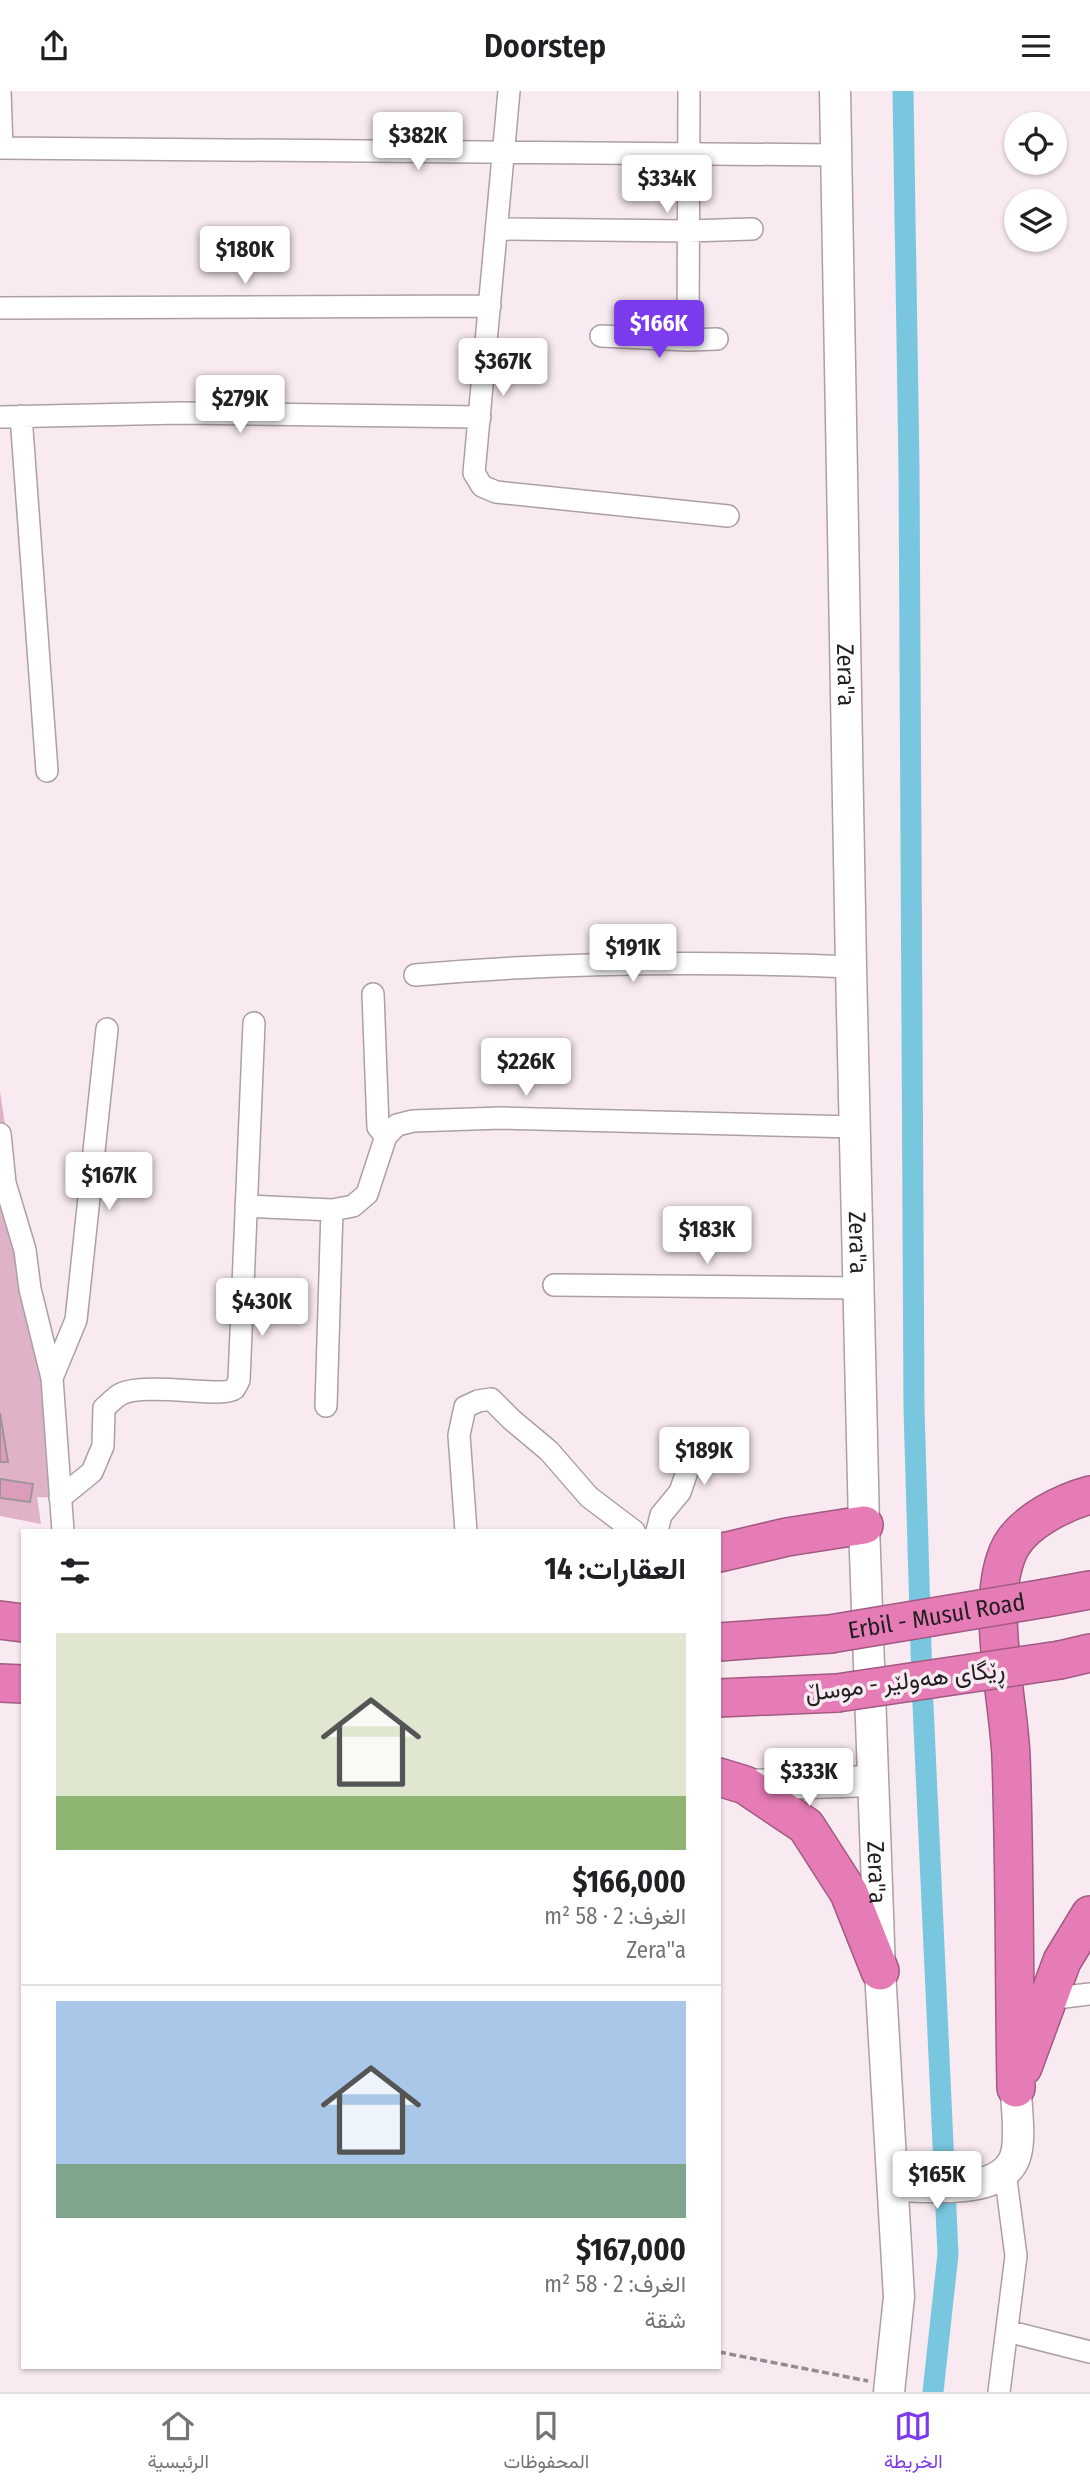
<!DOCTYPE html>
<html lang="ar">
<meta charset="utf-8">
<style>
:root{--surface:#fff;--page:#f6f6f6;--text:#202124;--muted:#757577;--line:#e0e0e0;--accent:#7c3aed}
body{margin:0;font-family:"Fira Sans Condensed",Vazirmatn,sans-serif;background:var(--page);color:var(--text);direction:rtl;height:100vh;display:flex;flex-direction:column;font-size:26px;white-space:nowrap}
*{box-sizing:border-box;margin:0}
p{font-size:23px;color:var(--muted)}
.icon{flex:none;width:38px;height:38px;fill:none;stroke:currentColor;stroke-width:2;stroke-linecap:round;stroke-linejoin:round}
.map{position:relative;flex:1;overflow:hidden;direction:ltr}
.panel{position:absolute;left:21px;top:1438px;width:700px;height:840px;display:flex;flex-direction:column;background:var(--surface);border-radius:0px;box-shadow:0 2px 5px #0004;direction:rtl}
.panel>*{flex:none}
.fabs{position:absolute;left:1004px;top:21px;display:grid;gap:14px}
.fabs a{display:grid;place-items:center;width:63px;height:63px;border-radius:50%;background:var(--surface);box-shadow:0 2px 5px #0004;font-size:35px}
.price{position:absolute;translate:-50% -60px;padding:0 16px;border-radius:7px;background:#fff;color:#222;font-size:23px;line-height:46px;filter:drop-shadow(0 2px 4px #0008)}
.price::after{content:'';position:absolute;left:50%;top:42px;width:21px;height:16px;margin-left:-10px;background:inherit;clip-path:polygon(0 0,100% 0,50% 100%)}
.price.current{background:var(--accent);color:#fff}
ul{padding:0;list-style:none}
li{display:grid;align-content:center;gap:14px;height:371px;padding:0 35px}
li+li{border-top:2px solid var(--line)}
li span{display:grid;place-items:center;height:217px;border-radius:0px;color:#555}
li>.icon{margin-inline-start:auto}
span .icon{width:126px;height:126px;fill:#fffc;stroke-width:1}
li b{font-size:30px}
h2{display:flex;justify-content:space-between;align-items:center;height:84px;padding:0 35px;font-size:30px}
header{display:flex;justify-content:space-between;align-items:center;height:91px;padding:0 35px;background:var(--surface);font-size:32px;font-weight:600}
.dock{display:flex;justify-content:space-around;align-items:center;height:98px;border-top:2px solid var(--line);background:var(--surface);font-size:19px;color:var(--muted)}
.dock a{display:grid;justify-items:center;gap:4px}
.dock .current{color:var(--accent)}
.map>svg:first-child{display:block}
.green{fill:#e0b2c8}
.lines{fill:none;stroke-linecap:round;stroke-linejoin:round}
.canal{stroke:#78c7df;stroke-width:21}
.building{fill:#dc9dbd;stroke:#a0949a;stroke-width:2}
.street-casing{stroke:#ac9fa5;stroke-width:24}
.secondary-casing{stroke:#ac9fa5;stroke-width:33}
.highway-casing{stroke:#a15b81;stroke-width:40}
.path{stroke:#958b8f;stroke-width:3.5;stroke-dasharray:7 3.5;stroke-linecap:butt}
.street{stroke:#fff;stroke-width:21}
.secondary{stroke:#fff;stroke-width:30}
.highway{stroke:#e67cb6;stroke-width:37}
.highway-bridge-casing{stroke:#a15b81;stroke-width:40;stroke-linecap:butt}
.highway-bridge{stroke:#e67cb6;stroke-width:37}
.labels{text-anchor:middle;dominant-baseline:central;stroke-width:7;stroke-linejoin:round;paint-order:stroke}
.street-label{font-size:24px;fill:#221d1f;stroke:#f8eaf0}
</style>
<header><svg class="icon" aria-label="menu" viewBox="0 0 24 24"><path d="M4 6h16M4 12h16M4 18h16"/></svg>Doorstep<svg class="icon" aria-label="share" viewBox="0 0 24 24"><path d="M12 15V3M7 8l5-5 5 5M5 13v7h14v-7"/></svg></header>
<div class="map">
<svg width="1090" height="2301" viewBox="0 0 1090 2301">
<rect width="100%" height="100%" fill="#f8eaf0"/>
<!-- green -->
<path class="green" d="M 0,1000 L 60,1407 L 37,1406 L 41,1433 L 0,1425 Z"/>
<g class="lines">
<!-- canal -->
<path class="canal" d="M 903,0 L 909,376 L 914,1318 L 922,1592 L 948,2163 L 933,2301"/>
</g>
<!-- building -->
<path class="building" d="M 0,1322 L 8,1371 L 0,1371 Z
M 0,1388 L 33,1393 L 30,1411 L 0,1407 Z"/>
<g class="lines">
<defs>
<path id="street" d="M 0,0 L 2,57
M 509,0 L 474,382 L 482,395 L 496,401 L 728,425
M 0,57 L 837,64
M 497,138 L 688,140 L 752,138
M 0,217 L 490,215
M 601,245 L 688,249 L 717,248
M 688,249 L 689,0
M 21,325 L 47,680
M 0,326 L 180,322 L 480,326
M 415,884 C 560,871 705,870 851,876
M 373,903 L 378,1036 L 386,1045
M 0,1043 L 5,1092 L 25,1159 L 30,1198 L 52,1287 L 63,1440
M 246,1115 L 332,1119 L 353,1115 L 367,1103 L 386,1045 L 397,1034 L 413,1030 L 501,1027 L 855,1036
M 554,1194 L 860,1197
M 52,1287 L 76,1229 L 107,938
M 326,1315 L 332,1119
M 60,1407 L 92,1381 L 103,1355 L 104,1317 C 109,1313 115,1306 121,1303 C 146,1291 223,1307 234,1298 C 236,1295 238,1292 239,1289 L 254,932
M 466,1440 L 459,1344 L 465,1316 L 478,1310 L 491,1308 L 512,1329 L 549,1360 L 589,1406 L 634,1440
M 657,1440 L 661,1424 L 680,1401 L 690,1372 L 682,1348
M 1048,1908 L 1090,1903
M 1007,2240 L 1090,2261
M 999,2301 L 1016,2165 L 1005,2081"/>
<g id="secondary">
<path id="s1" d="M 835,0 L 851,876 L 864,1434 L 880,1880 L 899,2206 L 889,2301"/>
<path d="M 745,1694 L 872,1690"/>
<path d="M 893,2095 C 928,2095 1005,2106 1016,2063 C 1021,2043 1016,2017 1016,1997"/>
</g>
<path id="highway" d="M 719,1462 L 787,1446 L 864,1434
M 1046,1507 L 1090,1499
M 0,1529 L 23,1532
M 719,1551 L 830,1543
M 1060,1569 L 1090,1562
M 0,1592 L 23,1593
M 719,1607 L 837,1602
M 719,1686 L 745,1694 L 806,1735 L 849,1802 L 880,1880
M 1023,1976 L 1062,1870 L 1090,1824
M 1016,1997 C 1014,1887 1015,1776 1011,1666 C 1009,1609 983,1506 1011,1455 C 1025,1430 1064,1411 1090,1404"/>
</defs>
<!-- street casing -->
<use href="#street" class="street-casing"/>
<!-- secondary casing -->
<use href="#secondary" class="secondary-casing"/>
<!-- highway casing -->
<use href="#highway" class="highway-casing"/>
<!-- path -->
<path class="path" d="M 719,2261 L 868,2290"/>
<!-- street -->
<use href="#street" class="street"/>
<!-- secondary -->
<use href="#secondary" class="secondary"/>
<!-- highway -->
<use href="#highway" class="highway"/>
<defs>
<g id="highway-bridge">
<path id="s2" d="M 830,1543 L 1046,1507"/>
<path d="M 837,1602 L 1060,1569"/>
</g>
</defs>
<!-- highway-bridge casing -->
<use href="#highway-bridge" class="highway-bridge-casing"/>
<!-- highway-bridge -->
<use href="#highway-bridge" class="highway-bridge"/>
</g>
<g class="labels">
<!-- street labels -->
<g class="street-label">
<text stroke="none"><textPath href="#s1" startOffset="584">Zera"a</textPath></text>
<text stroke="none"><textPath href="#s1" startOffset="1152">Zera"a</textPath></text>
<text stroke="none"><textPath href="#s2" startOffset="108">Erbil - Musul Road</textPath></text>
<text transform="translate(905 1590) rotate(-7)">ڕێگای هەولێر - موسڵ</text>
<text stroke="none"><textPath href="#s1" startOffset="1782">Zera"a</textPath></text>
</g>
</g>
</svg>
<div class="fabs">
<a><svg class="icon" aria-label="locate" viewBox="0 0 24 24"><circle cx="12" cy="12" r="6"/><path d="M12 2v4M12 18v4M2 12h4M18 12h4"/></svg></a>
<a><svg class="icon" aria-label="layers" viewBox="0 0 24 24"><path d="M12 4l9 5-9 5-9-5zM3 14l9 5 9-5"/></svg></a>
</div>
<b class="price" style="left:418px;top:81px">$382K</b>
<b class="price" style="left:667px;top:124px">$334K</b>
<b class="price" style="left:245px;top:195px">$180K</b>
<b class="price current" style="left:659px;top:269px">$166K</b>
<b class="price" style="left:503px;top:307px">$367K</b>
<b class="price" style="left:240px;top:344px">$279K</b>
<b class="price" style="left:633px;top:893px">$191K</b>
<b class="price" style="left:526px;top:1007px">$226K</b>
<b class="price" style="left:109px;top:1121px">$167K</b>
<b class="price" style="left:707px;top:1175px">$183K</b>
<b class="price" style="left:262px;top:1247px">$430K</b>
<b class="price" style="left:704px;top:1396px">$189K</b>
<b class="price" style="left:809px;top:1717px">$333K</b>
<b class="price" style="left:937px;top:2120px">$165K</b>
<section class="panel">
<h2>العقارات: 14<svg class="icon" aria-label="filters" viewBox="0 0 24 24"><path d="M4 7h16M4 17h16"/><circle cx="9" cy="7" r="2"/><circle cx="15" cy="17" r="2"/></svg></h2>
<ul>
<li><span style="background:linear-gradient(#dfe7d0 75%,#8fb573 0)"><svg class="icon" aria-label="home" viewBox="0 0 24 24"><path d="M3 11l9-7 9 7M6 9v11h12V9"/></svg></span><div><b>$166,000</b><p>الغرف: 2 · 58 m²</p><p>Zera&quot;a</p></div></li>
<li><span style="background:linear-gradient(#a9c7e8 75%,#7fa58c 0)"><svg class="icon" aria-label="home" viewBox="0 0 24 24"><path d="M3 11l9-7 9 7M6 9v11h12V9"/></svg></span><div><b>$167,000</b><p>الغرف: 2 · 58 m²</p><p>شقة</p></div></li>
</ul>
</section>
</div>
<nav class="dock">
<a class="current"><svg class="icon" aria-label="map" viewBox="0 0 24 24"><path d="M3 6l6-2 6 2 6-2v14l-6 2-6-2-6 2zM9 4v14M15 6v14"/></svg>الخريطة</a>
<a><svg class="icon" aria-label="saved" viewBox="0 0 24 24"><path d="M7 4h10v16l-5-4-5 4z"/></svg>المحفوظات</a>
<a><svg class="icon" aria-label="home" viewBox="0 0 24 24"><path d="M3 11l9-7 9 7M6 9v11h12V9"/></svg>الرئيسية</a>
</nav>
